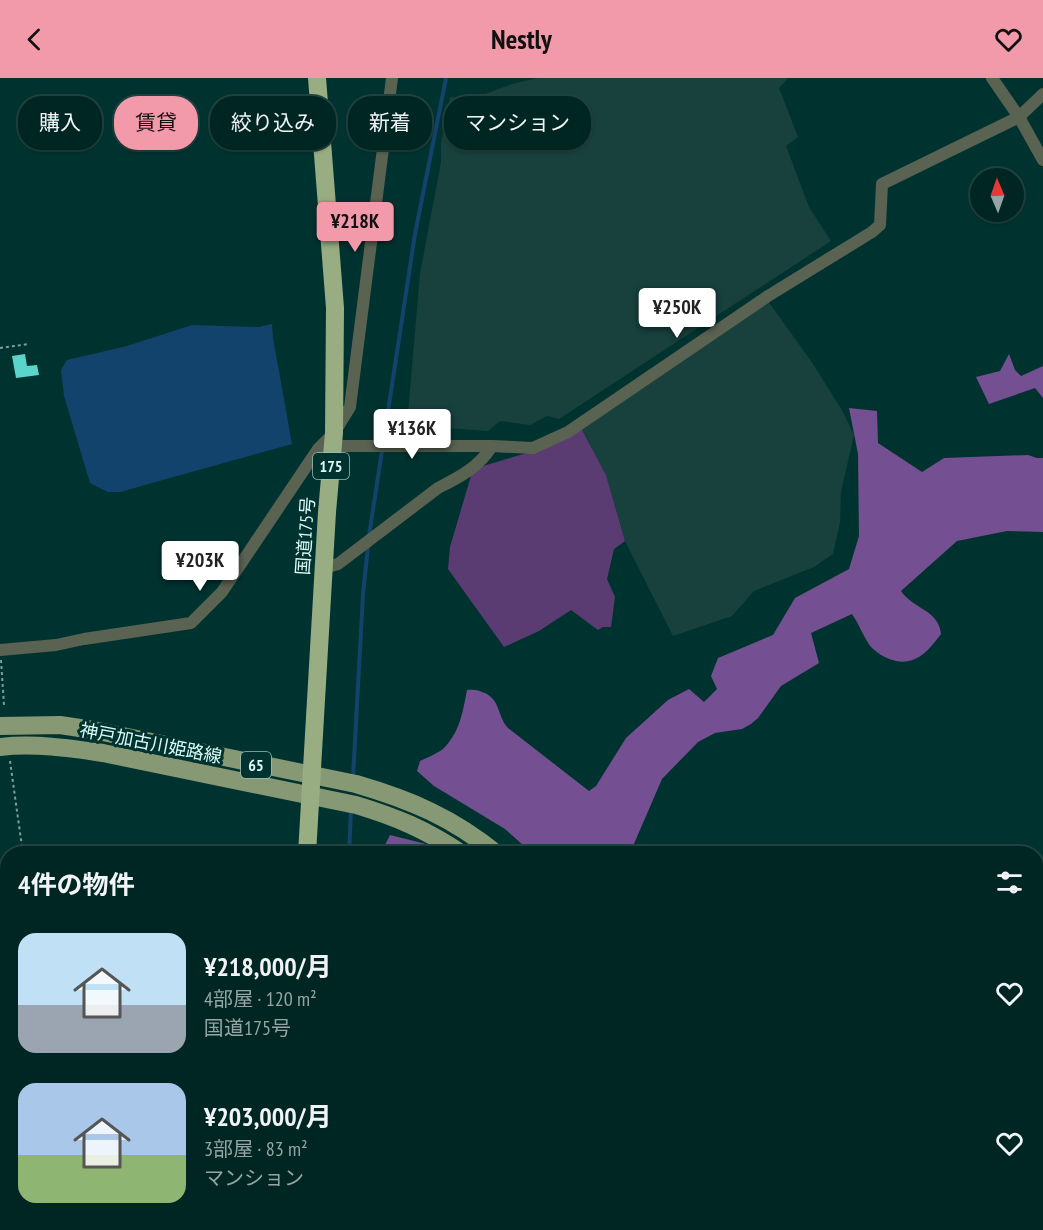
<!DOCTYPE html>
<html lang="ja">
<meta charset="utf-8">
<style>
:root{--surface:#002624;--page:#0e3231;--text:#f1f3f6;--muted:#95a5a6;--line:#224341;--accent:#f39aaa}
body{margin:0;font-family:"PT Sans Narrow","Noto Sans JP",sans-serif;background:var(--page);color:var(--text);height:100vh;display:flex;flex-direction:column;font-size:22px;white-space:nowrap}
*{box-sizing:border-box;margin:0}
p{font-size:20px;color:var(--muted)}
.icon{flex:none;width:33px;height:33px;fill:none;stroke:currentColor;stroke-width:2;stroke-linecap:round;stroke-linejoin:round}
.map{position:relative;flex:1;overflow:hidden}
.panel{position:absolute;left:0px;top:768px;width:1044px;height:384px;display:flex;flex-direction:column;background:var(--surface);border-radius:24px 24px 0 0;box-shadow:0 2px 4px #0004,0 0 0 2px var(--line)}
.panel>*{flex:none}
.guide{position:absolute;left:18px;top:18px;width:600px;height:54px;display:flex;gap:12px}
.needle{width:39px;rotate:358deg}
.fabs{position:absolute;left:970px;top:90px;display:grid;gap:12px}
.fabs a{display:grid;place-items:center;width:54px;height:54px;border-radius:50%;background:var(--surface);box-shadow:0 2px 4px #0004,0 0 0 2px var(--line);font-size:30px}
.price{position:absolute;translate:-50% -51px;padding:0 14px;border-radius:6px;background:#fff;color:#222;font-size:20px;line-height:39px;filter:drop-shadow(0 2px 3px #0008)}
.price::after{content:'';position:absolute;left:50%;top:36px;width:18px;height:14px;margin-left:-9px;background:inherit;clip-path:polygon(0 0,100% 0,50% 100%)}
.price.on{background:var(--accent);color:#111}
ul{padding:0;list-style:none}
li{display:flex;align-items:center;gap:18px;height:150px;padding:0 18px}
li span{display:grid;place-items:center;flex:none;width:168px;height:120px;border-radius:18px;color:#555}
li>.icon{margin-inline-start:auto}
span .icon{width:72px;height:72px;fill:#fffc;stroke-width:1}
li b{font-size:26px}
h2{display:flex;justify-content:space-between;align-items:center;height:72px;padding:0 18px;font-size:26px}
.tag{padding:0 21px;border-radius:24px;background:var(--surface);box-shadow:0 2px 4px #0004,0 0 0 2px var(--line);font-size:21px;line-height:54px}
.tag.on{background:var(--accent);color:#111}
header{display:flex;justify-content:space-between;align-items:center;height:78px;padding:0 18px;background:var(--accent);color:#111;font-size:27px;font-weight:700}
.map>svg:first-child{display:block}
.built{fill:#18403d}
.green{fill:#5a3c73}
.forest{fill:#744f91}
.water{fill:#12436c}
.lines{fill:none;stroke-linecap:round;stroke-linejoin:round}
.stream{stroke:#12436c;stroke-width:4}
.building{fill:#5bd5cb}
.path{stroke:#78a09c;stroke-width:2;stroke-dasharray:3 3;stroke-linecap:butt}
.street{stroke:#5a6251;stroke-width:12}
.primary{stroke:#879874;stroke-width:18}
.highway{stroke:#99ad82;stroke-width:18}
.labels{text-anchor:middle;dominant-baseline:central;stroke-width:6;stroke-linejoin:round;paint-order:stroke}
.shield{fill:#003330;stroke:#9abfbb;stroke-width:1.5}
.shield-label{font-size:16px;font-weight:bold;fill:#dcfbf7}
.street-label{font-size:18px;fill:#dcfbf7;stroke:#003330}
</style>
<header><svg class="icon" aria-label="back" viewBox="0 0 24 24"><path d="M15 5l-7 7 7 7"/></svg>Nestly<svg class="icon" aria-label="heart" viewBox="0 0 24 24"><path d="M12 20l-8-8c-3-5 5-10 8-4 3-6 11-1 8 4z"/></svg></header>
<div class="map">
<svg width="1043" height="1152" viewBox="0 0 1043 1152">
<rect width="100%" height="100%" fill="#003330"/>
<!-- built -->
<path class="built" d="M 537,0 L 788,0 L 779,10 L 798,59 L 786,68 L 809,129 L 831,163 L 559,341 L 547,338 L 530,347 L 500,343 L 488,353 L 407,347 L 420,196 L 441,84 L 441,66 L 450,19 L 472,21 L 512,6 Z
M 768,223 L 813,286 L 843,334 L 854,357 L 841,414 L 840,444 L 833,476 L 814,489 L 754,513 L 732,538 L 673,558 L 625,463 L 606,397 L 581,350 Z"/>
<!-- green -->
<path class="green" d="M 581,350 L 606,397 L 625,463 L 614,471 L 607,501 L 615,519 L 611,549 L 603,549 L 598,552 L 571,532 L 539,553 L 504,569 L 448,491 L 450,469 L 473,391 L 530,374 Z"/>
<!-- forest -->
<path class="forest" d="M 1009,276 L 1015,292 L 1021,298 L 1043,288 L 1043,320 L 1035,310 L 989,326 L 976,299 L 1000,293 Z
M 849,330 L 877,333 L 878,365 L 922,394 L 944,380 L 1028,377 L 1037,380 L 1043,380 L 1043,454 L 1007,453 L 957,463 L 901,513 C 913,531 939,532 941,556 C 929,572 917,587 896,583 C 887,581 878,576 871,569 C 864,560 859,546 852,536 L 811,555 L 819,585 L 781,608 L 758,640 L 751,646 L 742,651 L 715,655 L 698,664 L 662,701 L 630,775 L 532,775 L 505,751 L 434,708 L 417,693 L 420,683 C 428,679 439,675 445,669 C 460,653 463,633 467,612 C 475,611 478,612 485,615 C 501,623 497,638 508,650 L 589,713 L 596,708 L 626,660 L 668,622 L 689,611 L 704,624 L 717,611 L 711,598 L 718,580 L 773,557 L 795,520 L 849,491 L 859,458 L 858,376 Z
M 390,757 L 430,767 L 439,775 L 381,775 Z
M 1043,1061 L 1043,1152 L 1039,1152 L 1008,1145 L 1036,1144 L 1037,1074 Z
M 424,1144 L 883,1144 L 893,1152 L 402,1152 Z"/>
<!-- water -->
<path class="water" d="M 272,246 L 273,260 L 292,366 L 120,414 L 108,414 L 90,405 L 64,318 L 61,292 L 67,282 L 127,268 L 192,247 L 259,249 Z"/>
<g class="lines">
<!-- stream -->
<path class="stream" d="M 369,458 L 415,156 L 446,0
M 353,700 L 363,516 L 368,468
M 349,776 L 351,732
M 316,1152 L 317,1144"/>
</g>
<!-- building -->
<path class="building" d="M 25,276 L 27,288 L 37,287 L 39,297 L 16,300 L 12,278 Z"/>
<g class="lines">
<!-- path -->
<path class="path" d="M 0,270 L 29,266
M 1,582 L 4,627
M 10,683 L 23,776
M 0,808 L 8,807
M 0,954 L 8,953
M 74,1144 L 75,1152"/>
<!-- street -->
<path class="street" d="M 992,0 L 1019,39 L 1043,82
M 333,368 L 492,368
M 324,490 L 338,486 L 438,410 C 460,399 479,389 492,368 L 533,370 L 568,354 L 768,218 L 872,154 L 880,147 L 882,106 L 1019,39 L 1043,16
M 0,572 L 56,567 L 84,561 L 191,545 L 222,514 L 318,371 L 334,355 L 350,329 L 392,0
M 1036,801 L 1043,805
M 1036,923 L 1043,920"/>
<!-- primary -->
<path class="primary" d="M 0,648 L 60,647 L 93,652 L 356,706 C 411,722 453,740 497,776
M 0,669 C 34,665 69,670 103,675 L 356,727 C 396,739 427,752 462,776
M 902,1144 L 915,1152
M 948,1144 L 967,1152"/>
<!-- highway -->
<path class="highway" d="M 307,776 L 327,434 L 334,355 L 335,230 L 317,0
M 284,1152 L 285,1144"/>
</g>
<g class="labels">
<!-- shield labels -->
<g class="shield">
<rect x="313" y="375" width="36" height="26" rx="4.5"/>
<rect x="241" y="674" width="30" height="26" rx="4.5"/>
</g>
<g class="shield-label">
<text x="331" y="388">175</text>
<text x="256" y="687">65</text>
</g>
<!-- street labels -->
<g class="street-label">
<text transform="translate(305 458) rotate(-86)">国道175号</text>
<text transform="translate(151 665) rotate(11)">神戸加古川姫路線</text>
</g>
</g>
</svg>
<div class="fabs">
<a><svg class="needle" viewBox="-14 -14 28 28"><path d="M0-13l5 13h-10z" fill="#e53935"/><path d="M0 13l5-13h-10z" fill="#95a5a6"/></svg></a>
</div>
<b class="price on" style="left:355px;top:175px">¥218K</b>
<b class="price" style="left:677px;top:261px">¥250K</b>
<b class="price" style="left:412px;top:382px">¥136K</b>
<b class="price" style="left:200px;top:514px">¥203K</b>
<div class="guide">
<a class="tag">購入</a>
<a class="tag on">賃貸</a>
<a class="tag">絞り込み</a>
<a class="tag">新着</a>
<a class="tag">マンション</a>
</div>
<section class="panel">
<h2>4件の物件<svg class="icon" aria-label="filters" viewBox="0 0 24 24"><path d="M4 7h16M4 17h16"/><circle cx="9" cy="7" r="2"/><circle cx="15" cy="17" r="2"/></svg></h2>
<ul>
<li><span style="background:linear-gradient(#bfe0f5 60%,#9aa5b1 0)"><svg class="icon" aria-label="home" viewBox="0 0 24 24"><path d="M3 11l9-7 9 7M6 9v11h12V9"/></svg></span><div><b>¥218,000/月</b><p>4部屋 · 120 m²</p><p>国道175号</p></div><svg class="icon" aria-label="heart" viewBox="0 0 24 24"><path d="M12 20l-8-8c-3-5 5-10 8-4 3-6 11-1 8 4z"/></svg></li>
<li><span style="background:linear-gradient(#a9c7e8 60%,#8fb573 0)"><svg class="icon" aria-label="home" viewBox="0 0 24 24"><path d="M3 11l9-7 9 7M6 9v11h12V9"/></svg></span><div><b>¥203,000/月</b><p>3部屋 · 83 m²</p><p>マンション</p></div><svg class="icon" aria-label="heart" viewBox="0 0 24 24"><path d="M12 20l-8-8c-3-5 5-10 8-4 3-6 11-1 8 4z"/></svg></li>
</ul>
</section>
</div>
